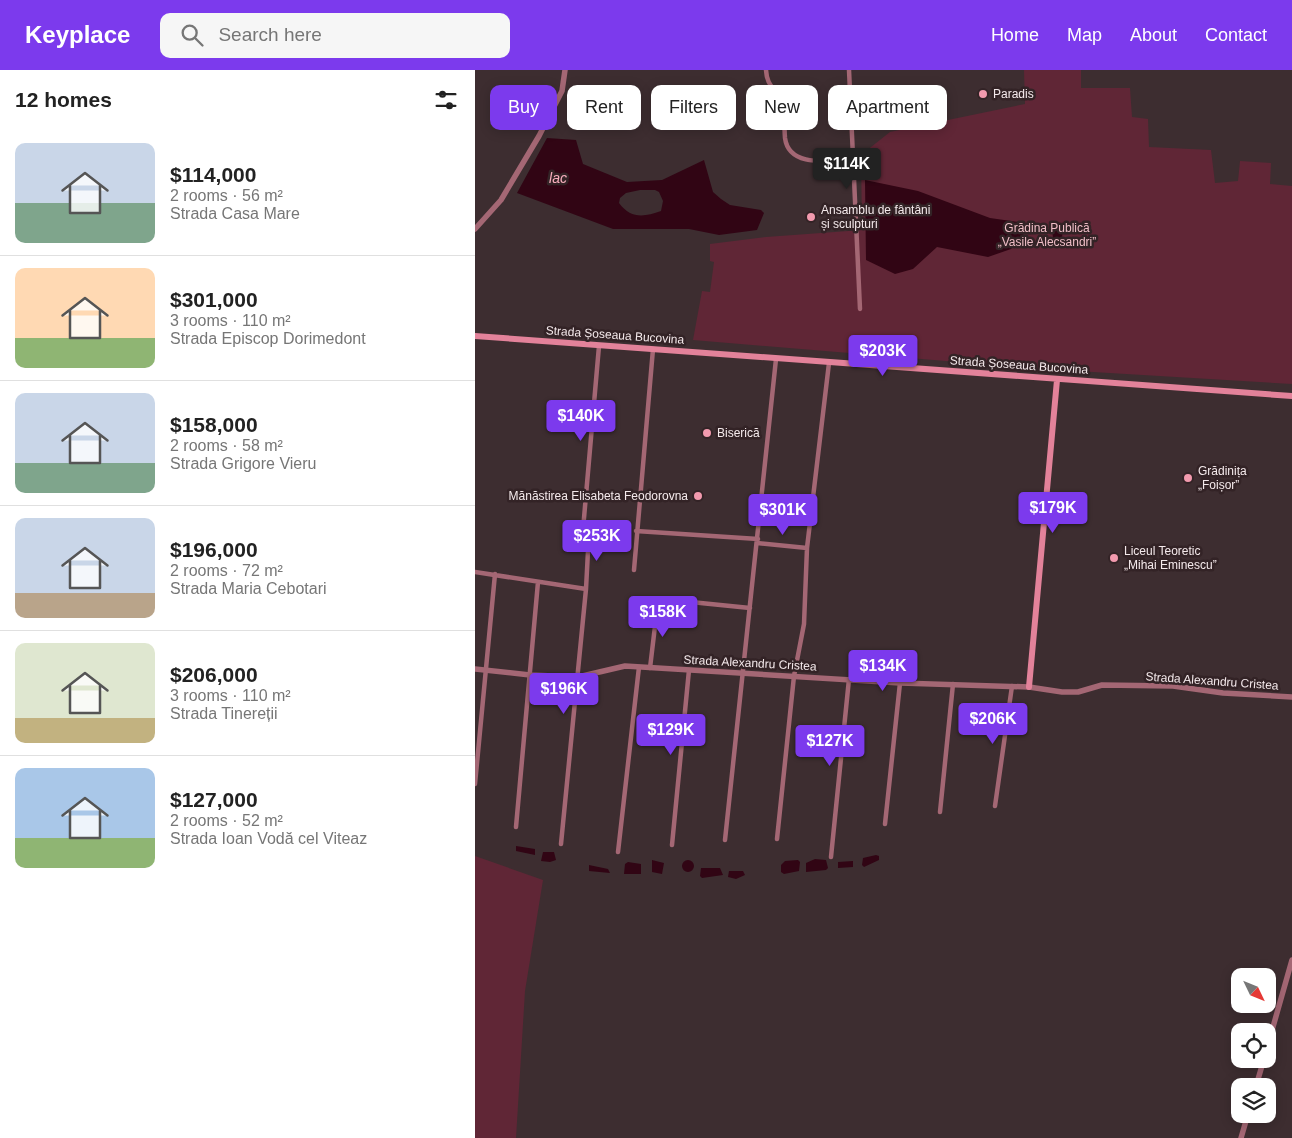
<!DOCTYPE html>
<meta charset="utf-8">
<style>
:root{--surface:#fff;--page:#f6f6f6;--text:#222;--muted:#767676;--line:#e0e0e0;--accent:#7c3aed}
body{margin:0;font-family:Helvetica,sans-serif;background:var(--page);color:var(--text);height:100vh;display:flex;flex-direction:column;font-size:19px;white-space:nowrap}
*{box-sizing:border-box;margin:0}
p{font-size:16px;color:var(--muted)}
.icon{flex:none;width:28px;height:28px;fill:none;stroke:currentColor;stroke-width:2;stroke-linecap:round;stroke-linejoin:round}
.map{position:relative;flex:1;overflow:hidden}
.sheet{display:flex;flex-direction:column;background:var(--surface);width:475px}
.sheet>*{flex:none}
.top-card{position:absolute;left:15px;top:15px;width:475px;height:45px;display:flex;gap:10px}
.needle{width:32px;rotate:133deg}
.fabs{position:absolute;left:756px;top:898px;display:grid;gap:10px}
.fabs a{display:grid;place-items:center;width:45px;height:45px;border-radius:10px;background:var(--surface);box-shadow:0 2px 12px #0003;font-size:25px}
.price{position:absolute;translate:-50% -42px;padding:0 11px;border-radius:5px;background:var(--accent);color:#fff;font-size:16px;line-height:32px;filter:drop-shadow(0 1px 2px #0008)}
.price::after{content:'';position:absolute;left:50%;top:30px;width:15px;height:11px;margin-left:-8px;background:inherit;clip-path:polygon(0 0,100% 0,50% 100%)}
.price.on{background:#222;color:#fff}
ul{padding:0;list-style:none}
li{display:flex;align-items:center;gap:15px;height:125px;padding:0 15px}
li+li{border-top:1px solid var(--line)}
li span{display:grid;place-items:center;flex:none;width:140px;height:100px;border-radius:10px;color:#555}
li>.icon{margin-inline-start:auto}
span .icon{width:60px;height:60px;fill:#fffc;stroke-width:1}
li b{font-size:21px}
h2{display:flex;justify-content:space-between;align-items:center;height:60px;padding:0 15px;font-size:21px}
.tag{padding:0 18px;border-radius:10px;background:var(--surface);box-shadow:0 2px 12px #0003;font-size:18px;line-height:45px}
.tag.on{background:var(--accent);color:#fff}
header{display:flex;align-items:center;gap:30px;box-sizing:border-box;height:70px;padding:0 25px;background:var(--accent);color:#fff}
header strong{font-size:24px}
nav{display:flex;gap:28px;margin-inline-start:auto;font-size:18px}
.search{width:350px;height:45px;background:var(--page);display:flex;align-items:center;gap:12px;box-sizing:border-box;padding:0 18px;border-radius:10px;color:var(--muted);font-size:19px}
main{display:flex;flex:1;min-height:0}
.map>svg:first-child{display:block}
.green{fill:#602636}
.water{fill:#310514;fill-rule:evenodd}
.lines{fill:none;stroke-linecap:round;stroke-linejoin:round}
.minor{stroke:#a46774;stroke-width:4.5}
.tertiary{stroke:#a46774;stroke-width:5.5}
.secondary{stroke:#e3829a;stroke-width:6}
.poi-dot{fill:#f29aae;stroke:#332326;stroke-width:2}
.labels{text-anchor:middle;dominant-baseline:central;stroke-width:5;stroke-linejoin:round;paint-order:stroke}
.poi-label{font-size:12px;fill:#f4e9eb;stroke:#332326;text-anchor:start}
.park-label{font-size:12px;fill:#f0bec7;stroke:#332326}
.street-label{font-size:12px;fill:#f4e9eb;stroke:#332326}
.water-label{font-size:14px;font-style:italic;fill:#f9afbe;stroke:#332326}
</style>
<header>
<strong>Keyplace</strong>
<div class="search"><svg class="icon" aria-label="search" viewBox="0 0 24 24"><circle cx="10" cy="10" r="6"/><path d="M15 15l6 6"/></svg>Search here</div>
<nav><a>Home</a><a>Map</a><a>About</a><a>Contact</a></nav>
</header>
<main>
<section class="sheet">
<h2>12 homes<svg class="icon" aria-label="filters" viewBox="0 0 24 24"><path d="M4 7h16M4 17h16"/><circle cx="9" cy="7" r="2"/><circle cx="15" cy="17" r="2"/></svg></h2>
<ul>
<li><span style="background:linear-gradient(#c9d6e8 60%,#7fa58c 0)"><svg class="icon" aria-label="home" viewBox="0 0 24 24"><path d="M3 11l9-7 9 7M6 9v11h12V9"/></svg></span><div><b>$114,000</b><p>2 rooms · 56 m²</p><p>Strada Casa Mare</p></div></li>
<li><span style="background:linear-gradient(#ffd9b3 70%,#8fb573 0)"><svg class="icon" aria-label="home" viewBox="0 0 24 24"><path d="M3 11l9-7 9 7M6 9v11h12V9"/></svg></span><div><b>$301,000</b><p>3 rooms · 110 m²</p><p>Strada Episcop Dorimedont</p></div></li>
<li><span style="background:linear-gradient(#c9d6e8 70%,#7fa58c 0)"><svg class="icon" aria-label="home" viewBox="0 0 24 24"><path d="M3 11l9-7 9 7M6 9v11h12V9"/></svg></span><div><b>$158,000</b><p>2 rooms · 58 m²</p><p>Strada Grigore Vieru</p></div></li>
<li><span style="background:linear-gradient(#c9d6e8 75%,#b9a48a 0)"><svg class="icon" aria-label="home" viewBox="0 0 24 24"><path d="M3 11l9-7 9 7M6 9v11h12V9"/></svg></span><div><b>$196,000</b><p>2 rooms · 72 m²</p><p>Strada Maria Cebotari</p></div></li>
<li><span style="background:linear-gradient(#dfe7d0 75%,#c2b280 0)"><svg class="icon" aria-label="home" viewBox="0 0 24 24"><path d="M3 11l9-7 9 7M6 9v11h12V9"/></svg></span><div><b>$206,000</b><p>3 rooms · 110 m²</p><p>Strada Tinereții</p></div></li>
<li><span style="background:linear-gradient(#a9c7e8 70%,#8fb573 0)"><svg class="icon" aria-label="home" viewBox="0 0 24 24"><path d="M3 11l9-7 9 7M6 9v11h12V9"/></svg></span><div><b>$127,000</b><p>2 rooms · 52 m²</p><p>Strada Ioan Vodă cel Viteaz</p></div></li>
</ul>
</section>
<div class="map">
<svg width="817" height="1068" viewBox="0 0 817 1068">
<rect width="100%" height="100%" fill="#3d2d30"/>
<!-- green -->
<path class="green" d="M 549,0 L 606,0 L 606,18 L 655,18 L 657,47 L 673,49 L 674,77 L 736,80 L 740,113 L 763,111 L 765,91 L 796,93 L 795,114 L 817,116 L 817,314 L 568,299 L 218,270 L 227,221 L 235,222 L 239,192 L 235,191 L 235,174 L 291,167 L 387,160 L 386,85 L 415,62 L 550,34 Z
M 0,786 L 68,810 L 50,921 L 41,1068 L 0,1068 Z"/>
<!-- water -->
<path class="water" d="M 72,68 L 101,70 L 108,94 L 152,112 L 187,110 L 229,90 L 238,122 L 246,129 L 255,135 L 286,140 L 289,143 L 282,160 L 244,165 L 214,159 L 138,159 L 42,123 ZM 165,120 L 180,120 L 184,122 L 188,131 L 186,141 C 169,147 156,149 144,133 L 145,128 L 151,123 Z
M 390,110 L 443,121 L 515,148 L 557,154 L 536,179 L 513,187 L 462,177 L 438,199 L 420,204 L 391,190 Z
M 588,153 L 587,170 L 578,170 L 577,155 Z
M 41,776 L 60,779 L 60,785 L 41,781 Z
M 68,782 L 79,782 L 81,790 L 75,792 L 66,791 Z
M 401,785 L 404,786 L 404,790 L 389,797 L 387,795 L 388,788 Z
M 340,789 L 351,790 L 353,798 L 351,800 L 331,802 L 331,793 Z
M 177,790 L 189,793 L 187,804 L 177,802 Z
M 323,790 L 325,792 L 324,801 L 309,804 L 306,802 L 306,795 L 310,791 Z
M207 796a6 6 0 1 1 12 0a6 6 0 1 1-12 0Z
M 378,791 L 378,797 L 363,798 L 363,792 Z
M 153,792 L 166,794 L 166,804 L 149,804 L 150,794 Z
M 114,795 L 133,799 L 135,803 L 114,801 Z
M 226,798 L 245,798 L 248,805 L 227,808 L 225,806 Z
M 254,801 L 268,801 L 270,805 L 261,809 L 253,807 Z"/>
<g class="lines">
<!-- minor -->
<path class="minor" d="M 291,0 C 292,17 300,17 305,30 C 310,41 309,56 310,68 C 314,99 357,90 379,90
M 374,0 L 385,239
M 161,461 L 283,469
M 282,473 L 332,478
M 159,500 L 178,279
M 0,502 L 111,519
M 175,598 L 183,531 L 186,529 L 275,538
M 0,714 L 20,504
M 520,736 L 537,616
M 465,742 L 478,614
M 410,754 L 425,613
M 41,757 L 63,512
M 302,769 L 319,606 L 329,554 L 332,478 L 354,293
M 250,770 L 301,289
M 86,774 L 111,519 L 113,481 L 107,471 L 124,276
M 197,775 L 214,600
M 143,782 L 164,597
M 356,787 L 374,609"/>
<!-- tertiary -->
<path class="tertiary" d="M 0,159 L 26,130 L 64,66 L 87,21 L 90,0
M 0,599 L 55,605 L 103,607 L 150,596 L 425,613 L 554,617 L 587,622 L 603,622 L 627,615 L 698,616 L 748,623 L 817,627
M 792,978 L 817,890
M 781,1016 L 789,989
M 766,1068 L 773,1044"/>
<!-- secondary -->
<path class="secondary" d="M 0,266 L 817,326
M 554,617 L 582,310"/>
</g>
<!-- markers -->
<g class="poi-dot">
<circle cx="508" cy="24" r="5"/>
<circle cx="336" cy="147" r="5"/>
<circle cx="232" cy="363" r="5"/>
<circle cx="713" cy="408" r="5"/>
<circle cx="223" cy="426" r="5"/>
<circle cx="639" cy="488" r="5"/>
</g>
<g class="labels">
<!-- poi labels -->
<g class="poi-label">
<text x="518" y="24">Paradis</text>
<text x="346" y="140">Ansamblu de fântâni<tspan x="346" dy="14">și sculpturi</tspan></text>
<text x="242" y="363">Biserică</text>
<text x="723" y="401">Grădinița<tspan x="723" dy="14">„Foișor”</tspan></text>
<text x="213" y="426" text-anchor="end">Mănăstirea Elisabeta Feodorovna</text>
<text x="649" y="481">Liceul Teoretic<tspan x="649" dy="14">„Mihai Eminescu”</tspan></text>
</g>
<!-- park labels -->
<g class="park-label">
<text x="572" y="158">Grădina Publică<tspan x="572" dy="14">„Vasile Alecsandri”</tspan></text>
</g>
<!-- street labels -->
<g class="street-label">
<text transform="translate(140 265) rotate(4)">Strada Șoseaua Bucovina</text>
<text transform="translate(544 295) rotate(4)">Strada Șoseaua Bucovina</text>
<text transform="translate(275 593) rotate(3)">Strada Alexandru Cristea</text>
<text transform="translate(737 611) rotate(4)">Strada Alexandru Cristea</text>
</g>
<!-- water labels -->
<g class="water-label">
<text x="83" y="108">lac</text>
</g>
</g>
</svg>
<div class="fabs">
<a><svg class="needle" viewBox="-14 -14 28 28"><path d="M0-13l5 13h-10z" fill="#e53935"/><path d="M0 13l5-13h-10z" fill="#767676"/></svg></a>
<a><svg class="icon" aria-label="locate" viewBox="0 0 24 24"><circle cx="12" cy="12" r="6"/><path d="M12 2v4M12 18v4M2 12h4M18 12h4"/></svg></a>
<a><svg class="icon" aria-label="layers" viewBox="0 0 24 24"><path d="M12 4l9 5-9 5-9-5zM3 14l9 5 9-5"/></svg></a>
</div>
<b class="price on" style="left:372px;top:120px">$114K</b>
<b class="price" style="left:408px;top:307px">$203K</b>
<b class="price" style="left:106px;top:372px">$140K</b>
<b class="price" style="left:578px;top:464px">$179K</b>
<b class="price" style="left:308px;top:466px">$301K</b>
<b class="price" style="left:122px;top:492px">$253K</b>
<b class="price" style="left:188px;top:568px">$158K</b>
<b class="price" style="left:408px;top:622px">$134K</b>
<b class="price" style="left:89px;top:645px">$196K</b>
<b class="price" style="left:518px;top:675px">$206K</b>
<b class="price" style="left:196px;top:686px">$129K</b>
<b class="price" style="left:355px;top:697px">$127K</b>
<div class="top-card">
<a class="tag on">Buy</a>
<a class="tag">Rent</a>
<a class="tag">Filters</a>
<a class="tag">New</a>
<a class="tag">Apartment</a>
</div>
</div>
</main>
